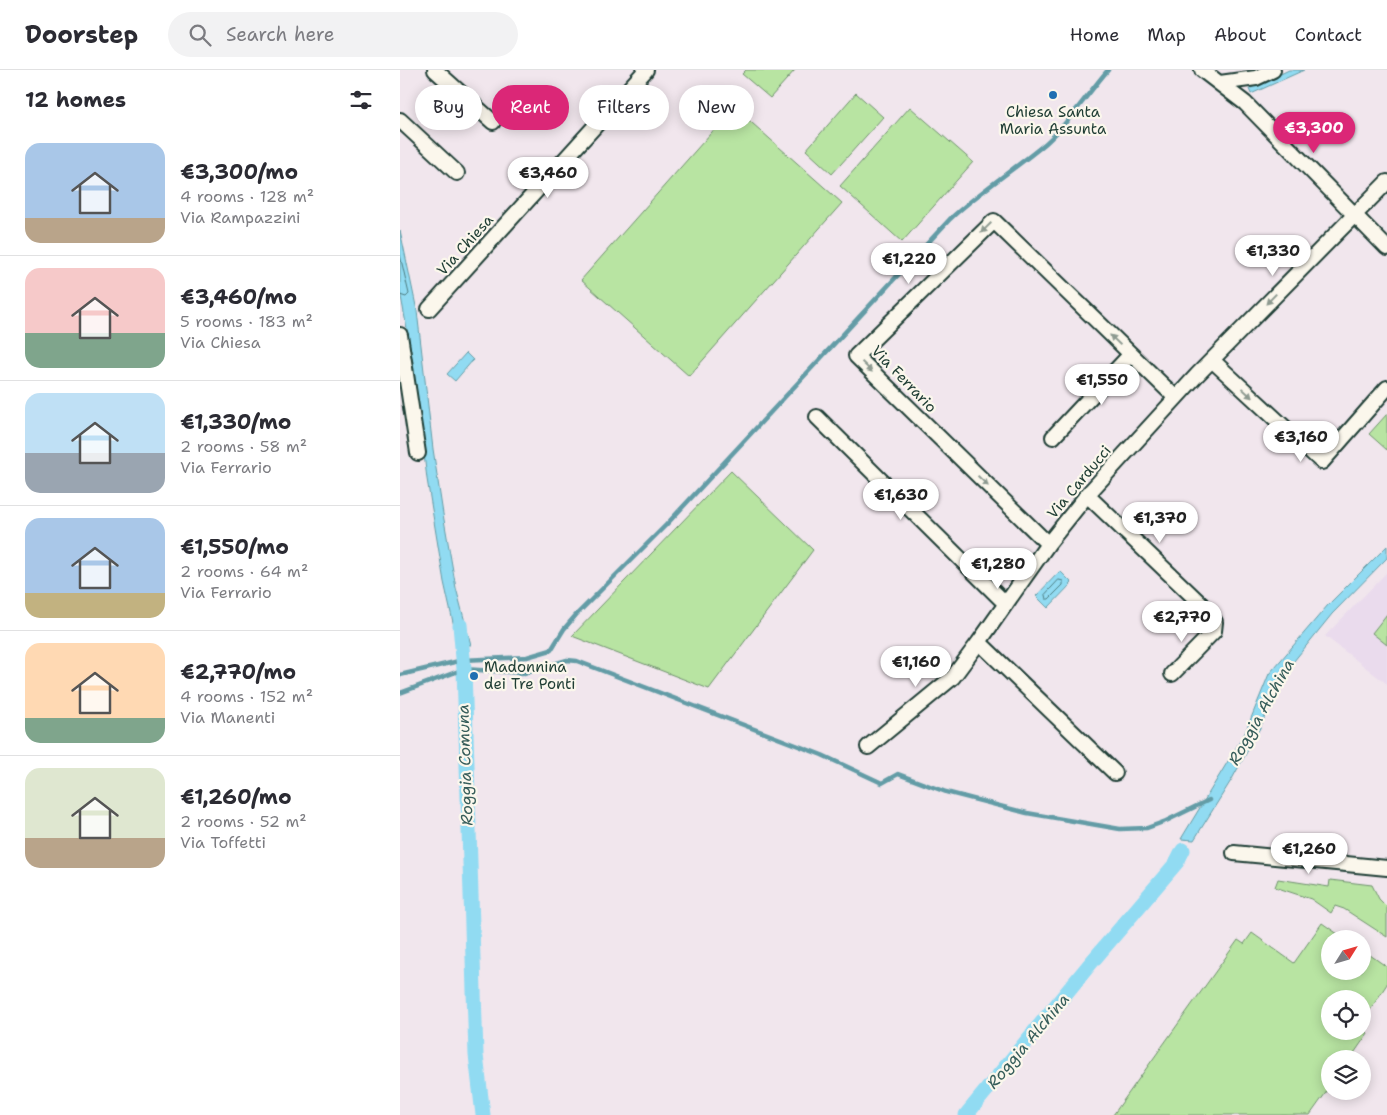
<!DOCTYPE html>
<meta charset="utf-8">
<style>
:root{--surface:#fff;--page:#f2f2f3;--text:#2b2b33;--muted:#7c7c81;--line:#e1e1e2;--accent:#db2777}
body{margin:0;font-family:"Shantell Sans",sans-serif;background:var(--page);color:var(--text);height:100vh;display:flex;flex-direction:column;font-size:19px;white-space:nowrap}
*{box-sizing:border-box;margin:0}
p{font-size:16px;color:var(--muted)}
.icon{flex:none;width:28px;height:28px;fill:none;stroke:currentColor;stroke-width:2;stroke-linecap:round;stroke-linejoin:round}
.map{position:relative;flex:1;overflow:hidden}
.side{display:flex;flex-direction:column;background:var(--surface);width:400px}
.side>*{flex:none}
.guide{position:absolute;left:15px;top:15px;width:475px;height:45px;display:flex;gap:10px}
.needle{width:32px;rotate:53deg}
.buttons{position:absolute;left:921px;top:860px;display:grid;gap:10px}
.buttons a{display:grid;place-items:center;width:50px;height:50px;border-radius:50%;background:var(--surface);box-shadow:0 2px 12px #0003;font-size:25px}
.price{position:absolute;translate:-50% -42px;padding:0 11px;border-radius:18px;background:#fff;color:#222;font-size:16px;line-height:32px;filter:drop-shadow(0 1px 2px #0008)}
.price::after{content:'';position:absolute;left:50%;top:30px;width:15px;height:11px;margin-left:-8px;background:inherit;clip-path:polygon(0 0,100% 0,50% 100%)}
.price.active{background:var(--accent);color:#fff}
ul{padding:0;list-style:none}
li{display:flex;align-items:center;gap:15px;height:125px;padding:0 25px}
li+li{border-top:1px solid var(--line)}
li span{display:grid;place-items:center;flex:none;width:140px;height:100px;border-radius:15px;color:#555}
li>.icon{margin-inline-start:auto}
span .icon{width:60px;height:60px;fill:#fffc;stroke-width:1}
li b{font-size:21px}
h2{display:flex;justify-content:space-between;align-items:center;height:60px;padding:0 25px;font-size:21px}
.chip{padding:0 18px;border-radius:22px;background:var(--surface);box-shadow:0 2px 12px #0003;font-size:18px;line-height:45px}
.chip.active{background:var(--accent);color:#fff}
header{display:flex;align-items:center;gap:30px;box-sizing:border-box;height:70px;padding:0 25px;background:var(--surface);border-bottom:1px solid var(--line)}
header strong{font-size:24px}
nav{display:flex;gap:28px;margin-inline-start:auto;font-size:18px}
.search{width:350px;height:45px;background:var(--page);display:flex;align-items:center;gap:12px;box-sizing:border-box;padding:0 18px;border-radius:28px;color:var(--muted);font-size:19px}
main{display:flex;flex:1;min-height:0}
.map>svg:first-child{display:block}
.built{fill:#eadbed}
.green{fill:#b8e4a2;stroke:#6c906b}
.water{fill:#91dbf2;stroke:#639ca6}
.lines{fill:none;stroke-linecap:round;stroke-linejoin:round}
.shore{stroke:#4d7c80;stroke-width:1}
.stream{stroke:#639ca6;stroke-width:4.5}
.canal{stroke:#91dbf2;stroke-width:15}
.minor-casing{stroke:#1f3d34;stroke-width:18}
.minor{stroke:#fbf7ec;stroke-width:14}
.oneway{fill:#8d9a90}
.poi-dot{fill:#1f6fb2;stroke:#fbf7ec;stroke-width:2}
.labels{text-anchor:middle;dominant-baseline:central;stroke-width:4.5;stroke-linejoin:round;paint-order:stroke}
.poi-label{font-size:15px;fill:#1f3d34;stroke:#fbf7ec}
.street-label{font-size:15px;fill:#1f3d34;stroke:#fbf7ec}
.water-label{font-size:16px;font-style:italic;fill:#365d5a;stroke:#fbf7ec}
</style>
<header>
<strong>Doorstep</strong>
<div class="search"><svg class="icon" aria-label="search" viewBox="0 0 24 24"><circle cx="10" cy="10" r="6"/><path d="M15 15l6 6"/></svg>Search here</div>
<nav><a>Home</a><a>Map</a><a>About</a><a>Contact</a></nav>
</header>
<main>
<section class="side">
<h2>12 homes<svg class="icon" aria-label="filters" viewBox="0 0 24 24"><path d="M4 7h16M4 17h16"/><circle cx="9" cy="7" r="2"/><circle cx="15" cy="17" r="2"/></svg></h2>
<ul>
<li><span style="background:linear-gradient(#a9c7e8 75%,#b9a48a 0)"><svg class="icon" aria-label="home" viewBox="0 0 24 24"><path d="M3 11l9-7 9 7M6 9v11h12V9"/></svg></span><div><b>€3,300/mo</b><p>4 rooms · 128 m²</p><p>Via Rampazzini</p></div></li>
<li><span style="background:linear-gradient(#f6c9c9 65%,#7fa58c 0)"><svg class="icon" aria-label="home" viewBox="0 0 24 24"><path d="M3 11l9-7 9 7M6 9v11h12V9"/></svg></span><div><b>€3,460/mo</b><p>5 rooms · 183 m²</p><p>Via Chiesa</p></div></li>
<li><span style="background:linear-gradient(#bfe0f5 60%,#9aa5b1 0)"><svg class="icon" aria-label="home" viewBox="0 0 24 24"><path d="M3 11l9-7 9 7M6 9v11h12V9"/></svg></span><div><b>€1,330/mo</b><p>2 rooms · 58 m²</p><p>Via Ferrario</p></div></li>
<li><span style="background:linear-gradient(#a9c7e8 75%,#c2b280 0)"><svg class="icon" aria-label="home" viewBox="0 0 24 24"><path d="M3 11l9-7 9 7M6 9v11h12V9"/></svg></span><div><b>€1,550/mo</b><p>2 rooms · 64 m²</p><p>Via Ferrario</p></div></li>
<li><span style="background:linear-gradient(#ffd9b3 75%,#7fa58c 0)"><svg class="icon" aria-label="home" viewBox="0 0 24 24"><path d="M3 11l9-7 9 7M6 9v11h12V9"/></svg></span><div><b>€2,770/mo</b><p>4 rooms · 152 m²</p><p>Via Manenti</p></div></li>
<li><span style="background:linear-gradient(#dfe7d0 70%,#b9a48a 0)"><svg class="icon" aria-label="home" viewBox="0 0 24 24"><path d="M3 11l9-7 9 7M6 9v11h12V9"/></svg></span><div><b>€1,260/mo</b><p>2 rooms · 52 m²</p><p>Via Toffetti</p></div></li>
</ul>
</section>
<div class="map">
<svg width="987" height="1045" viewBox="0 0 987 1045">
<rect width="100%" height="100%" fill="#f1e6ed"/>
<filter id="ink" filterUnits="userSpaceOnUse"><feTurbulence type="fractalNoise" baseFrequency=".02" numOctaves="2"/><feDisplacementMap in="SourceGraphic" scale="10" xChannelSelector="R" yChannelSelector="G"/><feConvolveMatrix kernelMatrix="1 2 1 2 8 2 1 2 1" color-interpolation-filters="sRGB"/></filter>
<g filter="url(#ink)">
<!-- built -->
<path class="built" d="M 987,502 L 987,614 L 925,566 Z"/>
<!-- green -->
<path class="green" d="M 346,0 L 395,0 L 370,28 L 342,4 Z
M 456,23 L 483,47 L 432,104 L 406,80 Z
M 334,37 L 442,133 L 289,306 L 181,210 Z
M 510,37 L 573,92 L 502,172 L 440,116 Z
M 987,344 L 987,380 L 969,364 Z
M 331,401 L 413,480 L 309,619 L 172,566 Z
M 987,544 L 987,575 L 972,563 Z
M 878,809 L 929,817 L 930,810 L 972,815 L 979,829 L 987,837 L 987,867 L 944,839 L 935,836 L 931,843 L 911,829 L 875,817 Z
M 922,853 L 945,869 L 930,869 L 930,901 L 962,901 L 963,880 L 987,897 L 987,914 L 963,951 L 962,929 L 930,929 L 930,961 L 962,961 L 963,959 L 968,963 L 950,989 L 930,989 L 930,1017 L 910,1045 L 713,1045 L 838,870 L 844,874 L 852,863 L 894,893 Z"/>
<!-- water -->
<path class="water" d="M 889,0 L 904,0 L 851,24 L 849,19 Z
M 0,160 L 17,241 L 33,379 L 43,444 L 56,518 L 71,575 L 60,574 L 57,570 L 44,512 L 27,409 L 13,292 L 0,221 Z
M 66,283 L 73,290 L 55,311 L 47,304 Z
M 987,476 L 987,488 L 932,544 L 881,607 L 861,656 L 832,709 L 794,770 L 781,769 L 845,663 L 869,604 L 928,535 Z
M 660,501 L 672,513 L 648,538 L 636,526 Z"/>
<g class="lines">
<!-- shore -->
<path class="shore" d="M 0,185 L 9,224 L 6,227 L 0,225
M 659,510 L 663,511 L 663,515 L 649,529 L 646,529 L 645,525 Z"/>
<!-- stream -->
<path class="stream" d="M 0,605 L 63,590 L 127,587 L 151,580 L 164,559 L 176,545 L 266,455 L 550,149 C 580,121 615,99 646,73 C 670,52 687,24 708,0
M 0,623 L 64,599 L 124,603 L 167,590 L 177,591 L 422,685 L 482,713 L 498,704 L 546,722 L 627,743 L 720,759 L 747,758 L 766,751 L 809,730"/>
<!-- canal -->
<path class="canal" d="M 60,555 L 64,599 L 76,985 L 83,1045
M 566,1045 L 690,894 L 777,792 L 783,780"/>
<defs>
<path id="minor" d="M 35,0 L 93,52
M 802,0 L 845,33 L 987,178
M 820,13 L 856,8 L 873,0
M 0,50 L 57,103
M 29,239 L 246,0
M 0,265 L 18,383
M 812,290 L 922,392 L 987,318
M 417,347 L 606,534
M 653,367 L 730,285
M 687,425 L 803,536 L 815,552 L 814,561 L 772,604
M 648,474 L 456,286 L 594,151 L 776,328
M 468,677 L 553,607 L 579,572
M 715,703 L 579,572 L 648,474 L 687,425 L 797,305 L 987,112
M 834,783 L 987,798"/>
</defs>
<!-- minor casing -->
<use href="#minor" class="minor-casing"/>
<!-- minor -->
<use href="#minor" class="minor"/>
</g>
<!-- one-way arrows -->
<defs><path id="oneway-solid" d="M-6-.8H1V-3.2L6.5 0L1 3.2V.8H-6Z" transform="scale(1.25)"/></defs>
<g class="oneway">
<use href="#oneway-solid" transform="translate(586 158) rotate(135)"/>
<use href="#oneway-solid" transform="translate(871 229) rotate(134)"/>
<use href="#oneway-solid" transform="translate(715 270) rotate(-136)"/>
<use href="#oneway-solid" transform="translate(467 297) rotate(44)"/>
<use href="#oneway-solid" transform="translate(847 323) rotate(43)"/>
<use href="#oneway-solid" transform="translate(583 411) rotate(44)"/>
</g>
</g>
<!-- markers -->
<g class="poi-dot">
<circle cx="653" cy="25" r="5"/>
<circle cx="74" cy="606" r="5"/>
</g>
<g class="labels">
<!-- poi labels -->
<g class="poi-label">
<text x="653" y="42">Chiesa Santa<tspan x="653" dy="17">Maria Assunta</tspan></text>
<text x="84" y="597" text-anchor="start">Madonnina<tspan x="84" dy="17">dei Tre Ponti</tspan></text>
</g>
<!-- street labels -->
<g class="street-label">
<text transform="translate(65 175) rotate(-48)">Via Chiesa</text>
<text transform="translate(504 309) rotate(46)">Via Ferrario</text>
<text transform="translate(679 412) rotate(-50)">Via Carducci</text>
</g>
<!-- water labels -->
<g class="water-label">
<text transform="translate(861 642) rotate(-61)">Roggia Alchina</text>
<text transform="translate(65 695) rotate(-92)">Roggia Comuna</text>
<text transform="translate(628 971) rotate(-50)">Roggia Alchina</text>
</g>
</g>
</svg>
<div class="buttons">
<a><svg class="needle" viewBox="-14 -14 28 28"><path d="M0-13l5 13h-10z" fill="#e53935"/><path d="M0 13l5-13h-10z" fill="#7c7c81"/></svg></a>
<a><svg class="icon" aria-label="locate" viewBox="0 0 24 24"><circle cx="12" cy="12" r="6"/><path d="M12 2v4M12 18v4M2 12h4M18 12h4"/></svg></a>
<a><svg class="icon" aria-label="layers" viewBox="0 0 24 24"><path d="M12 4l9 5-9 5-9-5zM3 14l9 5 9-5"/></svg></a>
</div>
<b class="price active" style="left:914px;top:84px">€3,300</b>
<b class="price" style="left:148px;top:129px">€3,460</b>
<b class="price" style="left:873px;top:207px">€1,330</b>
<b class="price" style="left:509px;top:215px">€1,220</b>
<b class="price" style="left:702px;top:336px">€1,550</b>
<b class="price" style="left:901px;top:393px">€3,160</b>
<b class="price" style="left:501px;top:451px">€1,630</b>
<b class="price" style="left:760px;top:474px">€1,370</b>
<b class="price" style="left:598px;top:520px">€1,280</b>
<b class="price" style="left:782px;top:573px">€2,770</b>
<b class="price" style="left:516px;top:618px">€1,160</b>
<b class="price" style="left:909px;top:805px">€1,260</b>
<div class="guide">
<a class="chip">Buy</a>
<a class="chip active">Rent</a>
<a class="chip">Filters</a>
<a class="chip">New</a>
</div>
</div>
</main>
